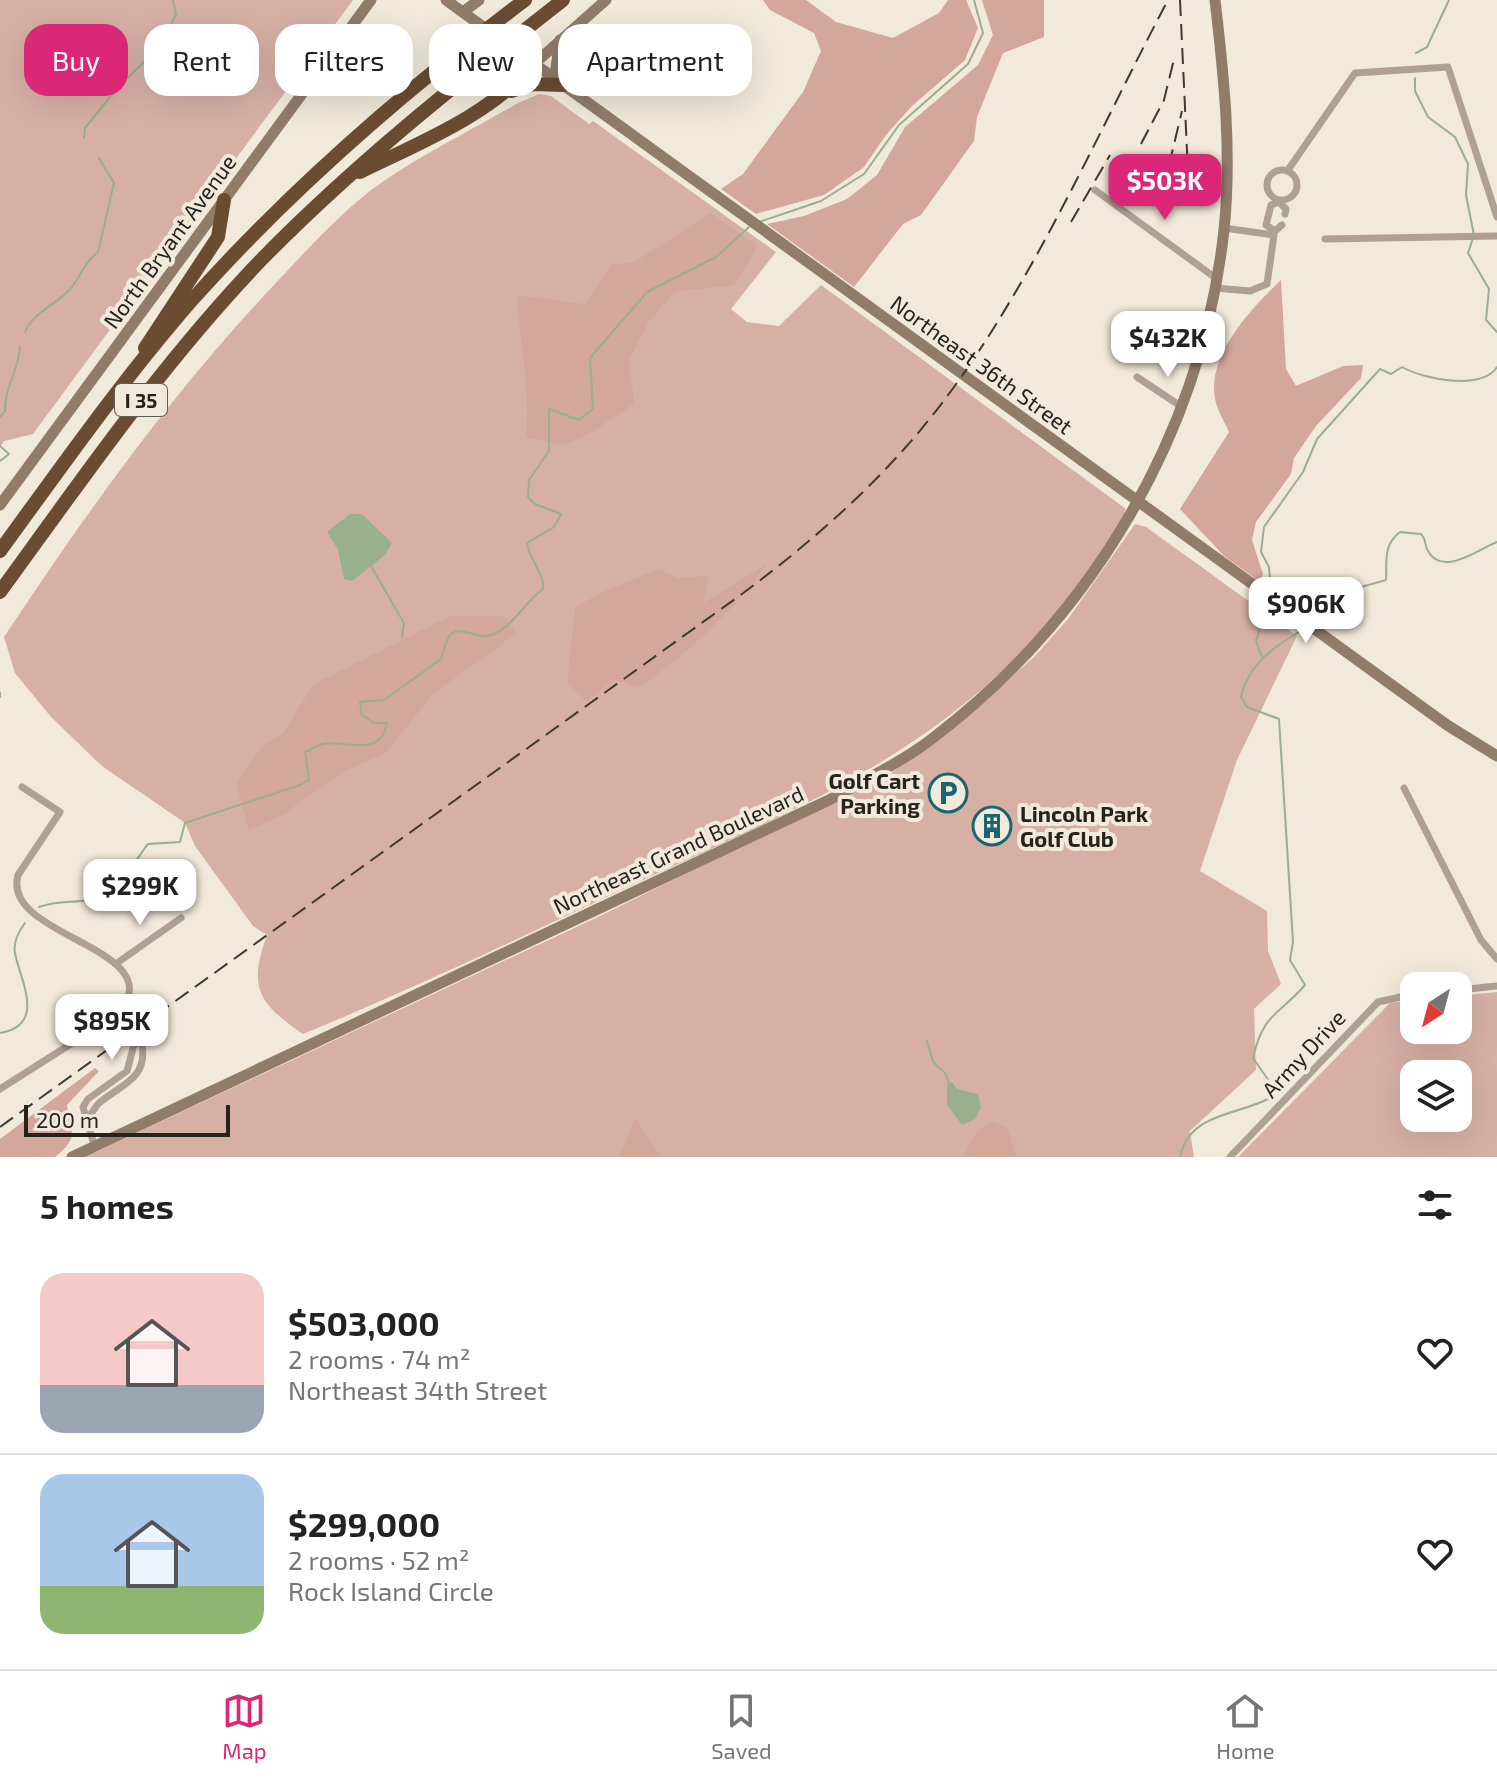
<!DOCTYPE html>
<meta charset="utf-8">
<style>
:root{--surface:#fff;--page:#f2f2f2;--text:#222;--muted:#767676;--line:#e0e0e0;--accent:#db2777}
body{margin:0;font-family:"Exo 2",sans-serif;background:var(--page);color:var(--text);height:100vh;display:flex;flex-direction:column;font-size:30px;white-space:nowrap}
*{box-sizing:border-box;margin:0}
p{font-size:26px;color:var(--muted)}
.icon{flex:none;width:44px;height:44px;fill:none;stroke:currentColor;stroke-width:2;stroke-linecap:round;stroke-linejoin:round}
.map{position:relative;height:1157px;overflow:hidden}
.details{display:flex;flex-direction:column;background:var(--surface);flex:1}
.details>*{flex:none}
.top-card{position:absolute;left:24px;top:24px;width:800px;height:72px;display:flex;gap:16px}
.needle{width:52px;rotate:216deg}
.fabs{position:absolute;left:1400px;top:972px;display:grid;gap:16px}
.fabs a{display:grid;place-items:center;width:72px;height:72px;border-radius:16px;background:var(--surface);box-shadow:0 8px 32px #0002;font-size:40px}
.scale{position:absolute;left:24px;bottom:20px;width:206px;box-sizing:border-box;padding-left:8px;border:4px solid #26231d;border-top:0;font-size:22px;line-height:28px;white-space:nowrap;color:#26231d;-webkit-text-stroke:6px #f1e9d9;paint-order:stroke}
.price{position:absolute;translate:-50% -68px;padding:0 18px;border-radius:16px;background:#fff;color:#222;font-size:26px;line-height:52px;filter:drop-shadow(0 2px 4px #0008)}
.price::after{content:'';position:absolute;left:50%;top:48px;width:24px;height:18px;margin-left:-12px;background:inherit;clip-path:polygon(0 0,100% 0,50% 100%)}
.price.selected{background:var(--accent);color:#fff}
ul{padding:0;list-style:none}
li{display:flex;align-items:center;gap:24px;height:200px;padding:0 40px}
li+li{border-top:2px solid var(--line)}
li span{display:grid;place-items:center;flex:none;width:224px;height:160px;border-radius:24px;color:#555}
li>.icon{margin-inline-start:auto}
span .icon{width:96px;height:96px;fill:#fffc;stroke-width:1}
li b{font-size:34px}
h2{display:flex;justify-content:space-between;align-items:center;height:96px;padding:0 40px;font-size:34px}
.pill{padding:0 28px;border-radius:24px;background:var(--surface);box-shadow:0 8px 32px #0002;font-size:28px;line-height:72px}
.pill.selected{background:var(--accent);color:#fff}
.tab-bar{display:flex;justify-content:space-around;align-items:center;height:112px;border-top:2px solid var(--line);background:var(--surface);font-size:22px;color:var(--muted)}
.tab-bar a{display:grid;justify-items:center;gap:4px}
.tab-bar .selected{color:var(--accent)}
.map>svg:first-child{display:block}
.green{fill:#d7b0a5;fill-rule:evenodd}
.forest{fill:#d3a79b}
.water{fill:#98b08d}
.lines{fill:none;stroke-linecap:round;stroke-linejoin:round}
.stream{stroke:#98b08d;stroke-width:2}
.street{stroke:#afa094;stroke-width:7}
.secondary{stroke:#917c6a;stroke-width:11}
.highway{stroke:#6a4c33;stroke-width:14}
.rail{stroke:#3e3a33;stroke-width:2;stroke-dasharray:16 8;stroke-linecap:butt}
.labels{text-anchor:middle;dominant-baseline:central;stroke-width:8;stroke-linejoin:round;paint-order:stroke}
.shield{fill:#f1e9d9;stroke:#635e55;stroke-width:2}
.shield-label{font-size:20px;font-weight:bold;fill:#26231d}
.street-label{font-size:22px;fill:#26231d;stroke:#f1e9d9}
.poi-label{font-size:22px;font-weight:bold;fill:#26231d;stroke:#f1e9d9;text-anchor:end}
</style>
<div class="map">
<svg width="1497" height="1157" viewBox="0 0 1497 1157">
<rect width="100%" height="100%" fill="#f1e9d9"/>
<!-- green -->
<path class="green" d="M 0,0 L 353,0 L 33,434 L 4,441 L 0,447 Z
M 539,94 L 551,96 L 589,124 L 593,121 L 776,252 L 731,309 L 747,322 L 779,326 L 821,285 L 1126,509 C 1116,540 1090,570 1071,595 C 949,753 791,811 617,892 C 513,941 410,990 303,1034 C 258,1003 248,988 267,935 L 253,926 L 195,846 L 185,823 L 102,766 L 51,717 L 15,673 L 4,637 C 86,513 172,393 274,285 C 303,254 332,222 365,195 C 406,162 469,132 516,104 Z
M 1135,524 L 1146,527 L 1297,636 L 1237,760 L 1200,871 L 1267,911 L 1268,951 L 1281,984 L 1254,1009 L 1256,1070 L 1190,1131 L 1194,1157 L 85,1157 L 600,916 L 894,771 L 950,731 L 1034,657 L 1068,619 Z
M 1497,992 L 1497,1157 L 1238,1157 L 1390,1003 L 1414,1000 L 1414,1030 L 1458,1030 L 1458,996 ZM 1414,1074 L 1458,1074 L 1458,1118 L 1414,1118 Z"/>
<!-- forest -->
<path class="forest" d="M 763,0 L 806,0 L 836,22 L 893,38 L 939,13 L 948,0 L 966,0 L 978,28 L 965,60 L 912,106 L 886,135 L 864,167 L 824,195 L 756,214 L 721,189 L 743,174 L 803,92 L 821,51 L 814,33 L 770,10 Z
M 982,0 L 1044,0 L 1044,37 L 1003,53 L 977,117 L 974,141 L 921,215 L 903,224 L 854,287 L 767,224 L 804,216 L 847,199 L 877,175 L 905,127 L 978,65 L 993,35 Z
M 710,213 L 758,246 L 734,285 L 674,292 L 649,321 L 629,360 L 634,404 L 589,434 L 563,445 L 526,437 C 531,389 519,342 517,295 L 585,304 L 612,264 L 633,263 Z
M 1281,280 L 1286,369 L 1296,386 L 1343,366 L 1363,365 L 1361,378 L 1316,426 L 1294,458 L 1291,474 L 1256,522 L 1252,540 L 1263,574 L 1260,582 L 1224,556 L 1180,509 L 1229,432 C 1225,423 1219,413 1216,403 C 1204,357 1251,309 1281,280 Z
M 767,564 C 728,617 692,650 638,688 L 615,680 L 586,701 L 567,683 L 575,608 L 598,594 L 659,569 L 677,578 L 709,576 L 703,603 Z
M 450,616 L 504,616 L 517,633 L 433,694 L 386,753 L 344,771 L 284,814 L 249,830 L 236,783 L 264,744 L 283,733 L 314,684 Z
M 95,1068 L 99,1071 L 67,1105 C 70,1135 81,1135 55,1157 L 0,1157 L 0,1139 Z
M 635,1119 L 661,1157 L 619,1157 Z
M 991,1121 L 1007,1127 L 1017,1157 L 963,1157 L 974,1135 Z"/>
<!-- water -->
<path class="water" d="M 350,514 L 362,514 L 392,543 L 385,555 L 352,581 L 344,579 L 338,550 L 327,532 Z
M 952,1082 L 957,1089 L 978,1094 L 981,1107 L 975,1119 L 962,1125 L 947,1105 L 947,1084 Z"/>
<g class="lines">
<!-- stream -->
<path class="stream" d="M 1416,53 L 1427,47 L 1449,0
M 1415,78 L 1415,91 L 1428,117 L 1455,137 L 1468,164 L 1466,195 L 1474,235 L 1468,253 L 1489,289 L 1486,320 L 1497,332
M 84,138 L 85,128 L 119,86 L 161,46 L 176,14 L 173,0
M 759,222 L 821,201 L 864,174 L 899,125 L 968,64 L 983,33 L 974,0
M 25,332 C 33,312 58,304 71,288 C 81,276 85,261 98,252 L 114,183 L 99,158
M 0,417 L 5,411 C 4,388 20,368 20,346
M 0,446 L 9,454 L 0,461
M 371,566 L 404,623 L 402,637
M 1271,592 L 1269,567 L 1261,552 L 1264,527 L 1303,472 L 1317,439 L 1380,369 L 1391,374 L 1402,367 C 1423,379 1481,391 1497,367
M 1312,622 L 1354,589 L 1386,580 C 1387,560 1383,545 1400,532 L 1421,534 C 1427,540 1424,545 1428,551 C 1443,578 1480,548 1497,542
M 1262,657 L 1256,641 L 1268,602
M 0,693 L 0,697
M 39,907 C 57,900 72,903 89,900 C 120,895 131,865 148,844 L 180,842 L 185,823 L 300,785 L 309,780 L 305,752 C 311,750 317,745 322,744 C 344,739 380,760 387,723 L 374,723 L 362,715 L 360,702 L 384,700 L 441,659 L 448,637 L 455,631 C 466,630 476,637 486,636 C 509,634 524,602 543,589 C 545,574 529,559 527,543 L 554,527 L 561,514 L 535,504 L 528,497 L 529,480 L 549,451 L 549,409 L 579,420 L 593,409 L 590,358 L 647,292 L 716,257 L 749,227
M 0,1033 C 48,1025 19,978 15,953 C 13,942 19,931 25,923
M 927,1041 L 933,1062 L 945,1073 L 949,1083
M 1180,1157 C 1189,1113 1236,1116 1270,1098 L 1271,1084 L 1253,1058 C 1263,1013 1279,1015 1305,985 L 1290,960 L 1293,942 L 1279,719 L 1247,707 L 1241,697 C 1248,664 1276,645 1304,629"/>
<!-- street -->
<path class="street" d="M1267 185a15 15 0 1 1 30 0a15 15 0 1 1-30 0Z
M 1288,170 L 1355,73 L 1448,67 L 1497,217
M 1095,190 L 1217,279
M 1282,225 L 1275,231 L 1266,225 L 1271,205 L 1279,202 L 1286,209 L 1285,214
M 1325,239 L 1497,236
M 1215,288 L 1250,291 L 1267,284 L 1274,235 L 1224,228
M 1137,377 L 1182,407
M 1404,788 L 1481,940 L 1497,959
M 117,963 L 181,918
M 1458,990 L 1497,986
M 0,1089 L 118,1014 C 175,947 0,938 18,875 L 60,812 L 22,787
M 87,1119 C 92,1114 94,1108 99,1103 C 120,1085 148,1079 142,1045 L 135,1041 L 118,1014
M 94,1145 L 83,1107 L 88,1099 L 127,1071 L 135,1041
M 1230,1157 L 1378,1002 L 1414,994"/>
<!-- secondary -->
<path class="secondary" d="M 446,0 L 1447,725 L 1497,756
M 463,12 L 479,0
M 560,40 L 556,68 L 562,84
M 534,64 L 606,0
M 0,505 L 371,0
M 72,1157 L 829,800 C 864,780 902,762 933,738 C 1094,615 1202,432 1224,230 C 1232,153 1224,77 1215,0"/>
<!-- highway -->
<path class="highway" d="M 511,91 L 533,84 L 563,85
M 360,172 C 421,142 488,116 534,64
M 145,348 L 218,237 L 224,200
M 0,551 C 62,466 123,379 192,300 C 292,188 405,90 525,0
M 0,592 C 83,478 163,362 261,260 C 354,165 458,82 563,0"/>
<!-- rail -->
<path class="rail" d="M 1180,0 L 1189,194
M 1141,144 L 1164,100 L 1175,55
M 1169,165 L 1182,111
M 1071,222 L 1110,155
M 0,1127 L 742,594 C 801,550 856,503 905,448 C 1016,324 1090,147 1168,0"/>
</g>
<!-- icons -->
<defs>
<symbol id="parking-ring" viewBox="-11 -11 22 22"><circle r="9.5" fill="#f1e9d9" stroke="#1b6571" stroke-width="1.5"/><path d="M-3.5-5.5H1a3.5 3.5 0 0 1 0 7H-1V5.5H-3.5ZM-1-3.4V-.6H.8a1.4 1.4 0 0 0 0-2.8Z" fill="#1b6571"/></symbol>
<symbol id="building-ring" viewBox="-11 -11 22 22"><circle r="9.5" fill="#f1e9d9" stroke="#1b6571" stroke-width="1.5"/><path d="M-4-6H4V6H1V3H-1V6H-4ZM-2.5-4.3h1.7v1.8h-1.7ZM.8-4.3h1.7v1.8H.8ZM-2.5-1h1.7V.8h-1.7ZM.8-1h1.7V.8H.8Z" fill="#1b6571"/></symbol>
</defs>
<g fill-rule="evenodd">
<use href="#parking-ring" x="926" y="771" width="44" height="44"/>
<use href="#building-ring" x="970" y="804" width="44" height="44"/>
</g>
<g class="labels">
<!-- shield labels -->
<rect class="shield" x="115" y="384" width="52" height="32" rx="6"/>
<g class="shield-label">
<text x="141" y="400">I 35</text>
</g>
<!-- street labels -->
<g class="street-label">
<text transform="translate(169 241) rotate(-54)">North Bryant Avenue</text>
<text transform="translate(982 364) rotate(36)">Northeast 36th Street</text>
<text transform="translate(678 849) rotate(-25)">Northeast Grand Boulevard</text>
<text transform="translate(1303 1053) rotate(-47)">Army Drive</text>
</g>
<!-- poi labels -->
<g class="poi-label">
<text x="920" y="780">Golf Cart<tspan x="920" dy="25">Parking</tspan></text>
<text x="1020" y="813" text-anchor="start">Lincoln Park<tspan x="1020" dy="25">Golf Club</tspan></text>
</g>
</g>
</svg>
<div class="fabs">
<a><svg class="needle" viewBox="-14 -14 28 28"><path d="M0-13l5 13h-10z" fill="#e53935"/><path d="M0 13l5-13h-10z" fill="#767676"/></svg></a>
<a><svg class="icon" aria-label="layers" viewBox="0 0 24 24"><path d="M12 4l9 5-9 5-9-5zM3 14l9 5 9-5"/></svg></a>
</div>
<div class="scale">200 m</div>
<b class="price selected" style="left:1165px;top:222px">$503K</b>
<b class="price" style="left:1168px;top:379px">$432K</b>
<b class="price" style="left:1306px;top:645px">$906K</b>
<b class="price" style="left:140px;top:927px">$299K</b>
<b class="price" style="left:112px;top:1062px">$895K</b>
<div class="top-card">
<a class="pill selected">Buy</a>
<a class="pill">Rent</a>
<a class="pill">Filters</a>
<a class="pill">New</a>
<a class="pill">Apartment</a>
</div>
</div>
<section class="details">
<h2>5 homes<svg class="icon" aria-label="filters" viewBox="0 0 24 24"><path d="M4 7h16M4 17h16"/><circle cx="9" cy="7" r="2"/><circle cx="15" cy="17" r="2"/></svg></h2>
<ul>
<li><span style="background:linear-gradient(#f6c9c9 70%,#9aa5b1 0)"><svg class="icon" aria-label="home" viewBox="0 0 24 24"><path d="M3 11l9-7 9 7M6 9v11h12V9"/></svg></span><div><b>$503,000</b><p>2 rooms · 74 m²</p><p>Northeast 34th Street</p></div><svg class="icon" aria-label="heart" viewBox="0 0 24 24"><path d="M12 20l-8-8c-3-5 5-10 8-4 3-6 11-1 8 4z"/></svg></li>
<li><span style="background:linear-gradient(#a9c7e8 70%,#8fb573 0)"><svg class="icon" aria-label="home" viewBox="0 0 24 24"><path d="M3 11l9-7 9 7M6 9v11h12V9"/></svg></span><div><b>$299,000</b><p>2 rooms · 52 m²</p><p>Rock Island Circle</p></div><svg class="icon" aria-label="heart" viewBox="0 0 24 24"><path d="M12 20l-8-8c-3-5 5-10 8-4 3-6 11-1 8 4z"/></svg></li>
</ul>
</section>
<nav class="tab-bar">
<a class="selected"><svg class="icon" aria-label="map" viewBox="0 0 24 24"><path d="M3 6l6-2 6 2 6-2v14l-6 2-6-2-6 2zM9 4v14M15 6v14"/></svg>Map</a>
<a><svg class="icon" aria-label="saved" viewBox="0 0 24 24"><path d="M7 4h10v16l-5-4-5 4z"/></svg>Saved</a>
<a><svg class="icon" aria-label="home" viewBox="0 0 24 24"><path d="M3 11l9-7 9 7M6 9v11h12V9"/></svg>Home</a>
</nav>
